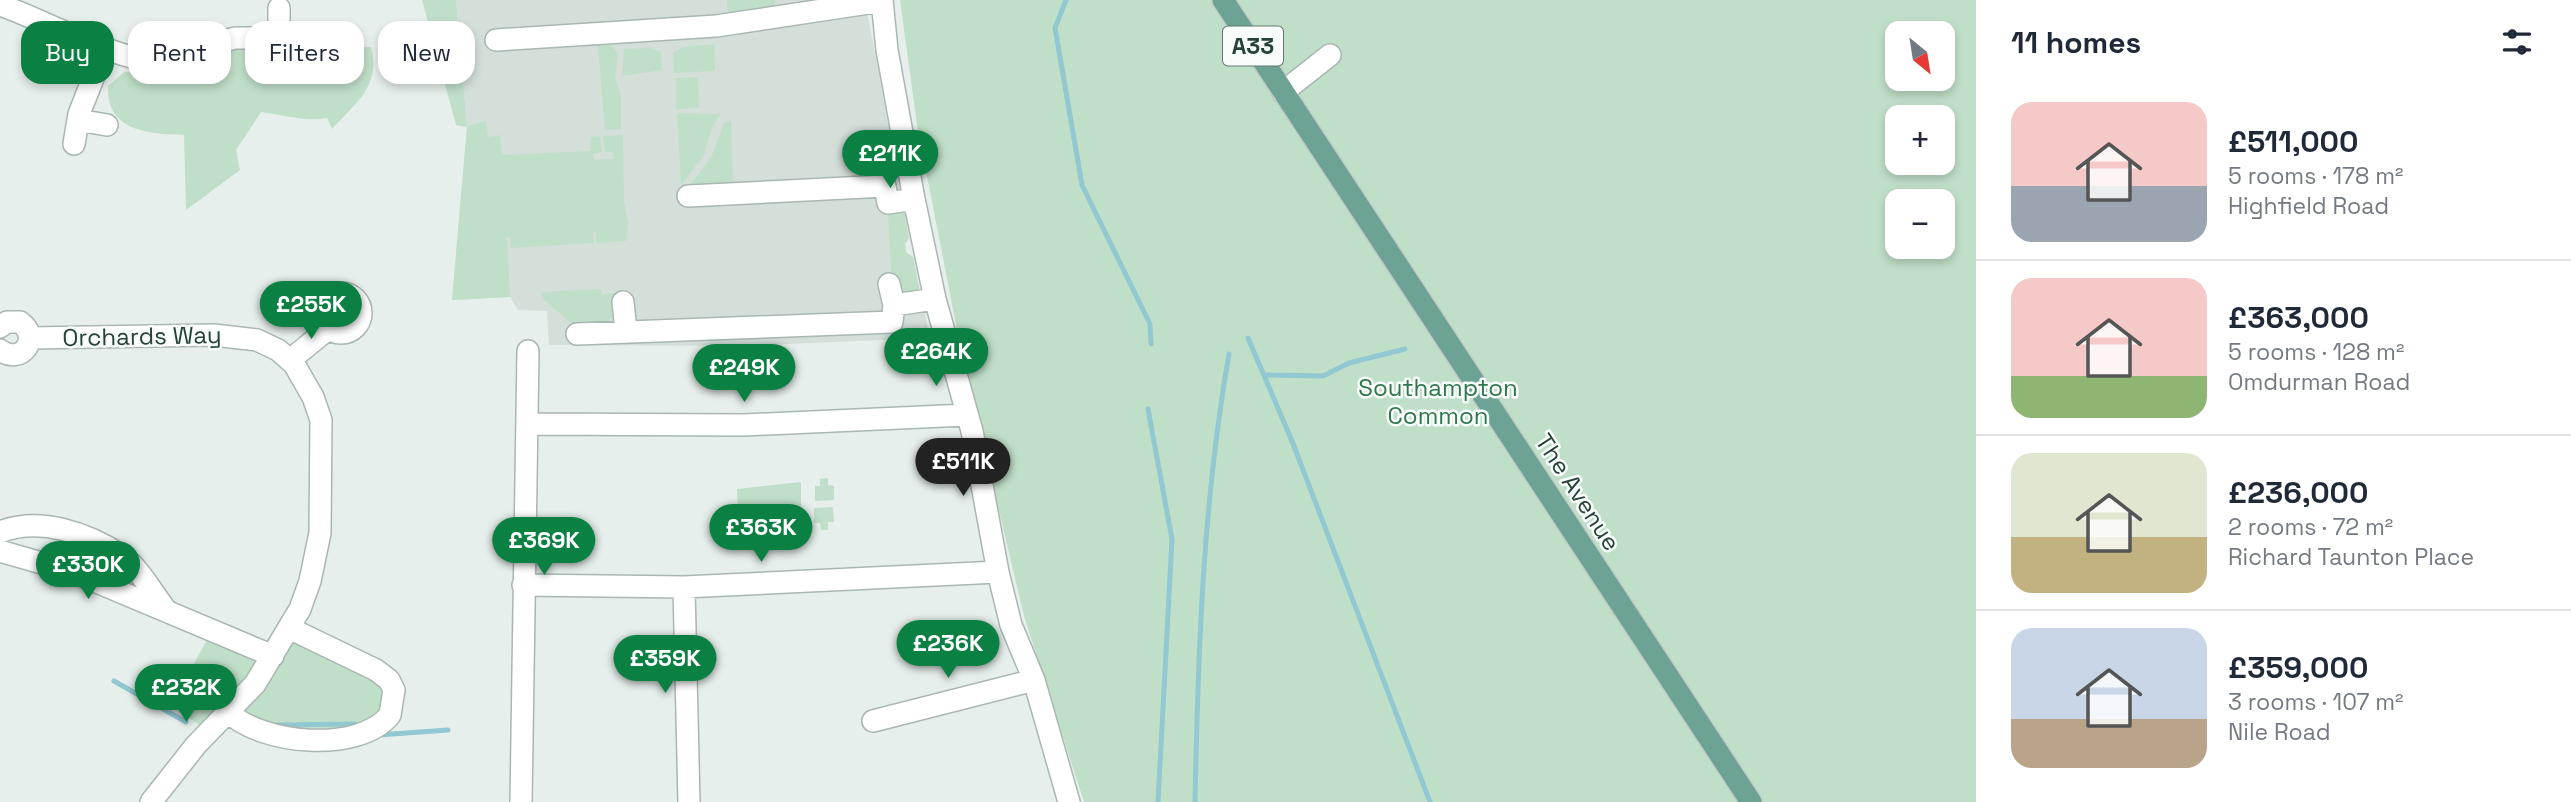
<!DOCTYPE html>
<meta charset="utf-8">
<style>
:root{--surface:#fff;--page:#f2f2f3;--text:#1f2937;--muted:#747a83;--line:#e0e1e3;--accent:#0b8043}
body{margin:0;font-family:"Space Grotesk",sans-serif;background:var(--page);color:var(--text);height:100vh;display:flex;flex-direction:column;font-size:26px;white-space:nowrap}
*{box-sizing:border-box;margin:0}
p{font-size:23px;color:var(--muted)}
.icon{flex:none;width:38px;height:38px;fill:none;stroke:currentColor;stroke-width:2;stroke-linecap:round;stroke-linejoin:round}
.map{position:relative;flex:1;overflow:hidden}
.details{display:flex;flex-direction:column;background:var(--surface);width:595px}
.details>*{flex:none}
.guide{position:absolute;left:21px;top:21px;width:665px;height:63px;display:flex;gap:14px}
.needle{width:46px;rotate:150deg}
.buttons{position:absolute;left:1885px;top:21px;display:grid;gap:14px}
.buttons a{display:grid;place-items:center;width:70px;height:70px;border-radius:14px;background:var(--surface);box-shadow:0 4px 10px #0003;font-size:35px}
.price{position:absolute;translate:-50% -60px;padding:0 16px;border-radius:24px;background:var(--accent);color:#fff;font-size:23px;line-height:46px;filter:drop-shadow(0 2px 4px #0008)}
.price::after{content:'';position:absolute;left:50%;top:42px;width:21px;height:16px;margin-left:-10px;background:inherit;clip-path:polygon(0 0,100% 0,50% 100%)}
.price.current{background:#222;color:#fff}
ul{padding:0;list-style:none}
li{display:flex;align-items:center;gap:21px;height:175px;padding:0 35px}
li+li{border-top:2px solid var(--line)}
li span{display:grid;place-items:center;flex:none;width:196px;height:140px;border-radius:21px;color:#555}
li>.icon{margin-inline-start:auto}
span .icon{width:84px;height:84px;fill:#fffc;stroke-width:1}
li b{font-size:30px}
h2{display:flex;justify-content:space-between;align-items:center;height:84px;padding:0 35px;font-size:30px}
.chip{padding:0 24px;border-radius:21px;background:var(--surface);box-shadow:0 4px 10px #0003;font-size:24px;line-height:63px}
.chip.current{background:var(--accent);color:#fff}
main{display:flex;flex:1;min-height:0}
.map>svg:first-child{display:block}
.built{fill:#d4dfda}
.green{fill:#c0dfc8;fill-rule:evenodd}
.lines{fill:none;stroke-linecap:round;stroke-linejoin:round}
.stream{stroke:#91c8d1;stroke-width:5}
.minor-casing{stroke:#a8b7b2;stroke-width:24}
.major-casing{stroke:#c2cac8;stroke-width:24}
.minor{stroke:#fff;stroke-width:21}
.major{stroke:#6ca394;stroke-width:21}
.labels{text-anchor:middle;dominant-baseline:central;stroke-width:5;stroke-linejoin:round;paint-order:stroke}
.shield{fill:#f7fbf9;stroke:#647973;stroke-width:2}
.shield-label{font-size:23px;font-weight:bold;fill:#254139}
.street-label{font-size:24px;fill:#254139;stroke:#f7fbf9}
.park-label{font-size:24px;fill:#30774b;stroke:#f7fbf9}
</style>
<main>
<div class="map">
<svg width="1976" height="802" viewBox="0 0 1976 802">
<rect width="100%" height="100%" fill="#e6efeb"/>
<!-- built -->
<path class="built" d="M 456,0 L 865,0 L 909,238 L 905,244 L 906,252 L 913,257 L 930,338 L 739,346 L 549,345 L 547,311 L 518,310 L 510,297 L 452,300 L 467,127 Z"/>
<!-- green -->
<path class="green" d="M 422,0 L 456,0 L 467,126 L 486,121 L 488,137 L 500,135 L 502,155 L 590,151 L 591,137 L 600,136 L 602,152 L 593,154 L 594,160 L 614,159 L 613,152 L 605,152 L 603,136 L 623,135 L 624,202 L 628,223 L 626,241 L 597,243 L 596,232 L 593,233 L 594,243 L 511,248 L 510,238 L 507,237 L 510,297 L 452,300 L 467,127 L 456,125 Z
M 727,0 L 775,0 L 776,7 L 728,15 Z
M 900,0 L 1976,0 L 1976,802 L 1084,802 L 1024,616 L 961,350 L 917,125 ZM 1897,33 L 1942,33 L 1942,79 L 1897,79 ZM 1897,117 L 1942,117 L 1942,163 L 1897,163 ZM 1897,201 L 1942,201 L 1942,247 L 1897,247 Z
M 714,44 L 715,71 L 674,73 L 673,52 L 684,47 Z
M 598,45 L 611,45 L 618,53 L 615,77 L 621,96 L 621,129 L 605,130 Z
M 371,47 C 382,85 355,104 332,129 L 327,118 C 305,122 284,115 261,112 L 236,150 L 240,170 L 186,210 L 184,135 C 148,134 106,131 108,86 L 124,72 L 176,71 L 227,49 Z
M 650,48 L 661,52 L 662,70 L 622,76 L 624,49 Z
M 698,77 L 699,108 L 676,109 L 676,78 Z
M 677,113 L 721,114 L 713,125 L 704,155 L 681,185 Z
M 731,121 L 733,185 L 686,189 L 711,158 L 724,123 Z
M 904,210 L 909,238 L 905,244 L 906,252 L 913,257 L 920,293 L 904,292 L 892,284 L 888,215 Z
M 601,289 L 602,294 L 616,293 L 615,315 L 602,324 L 574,326 L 542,298 L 542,292 Z
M 828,478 L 828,485 L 834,486 L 834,500 L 815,501 L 815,486 L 820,486 L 820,479 Z
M 801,482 L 801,526 L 738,523 L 737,489 Z
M 833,507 L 834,522 L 828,522 L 828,530 L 821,530 L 820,523 L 814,523 L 814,508 Z
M 208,638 L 257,661 L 259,667 L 203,728 L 180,711 L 184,699 L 178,693 Z
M 299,638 L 386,687 L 381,713 L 344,732 L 275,730 L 241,714 L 291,639 Z"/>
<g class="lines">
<!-- stream -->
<path class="stream" d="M 1066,0 L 1055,28 L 1082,185 L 1150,324 L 1151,344
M 1248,338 L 1292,441 L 1430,802
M 1265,375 L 1323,376 L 1349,363 L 1405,349
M 1148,409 L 1172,539 L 1158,802
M 114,681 L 186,722
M 278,725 L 355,724
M 378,735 L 448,730
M 1195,802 C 1198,651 1203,502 1229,354"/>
<defs>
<path id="minor" d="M 882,0 L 887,50 L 914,199 L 935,299 L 972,431 L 998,572 L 1011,625 L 1034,680 L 1069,802
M 0,5 C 48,21 139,75 186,60 C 204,54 217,42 235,38 L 332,38
M 279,8 L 279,36
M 496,40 L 716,26 L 882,1
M 1283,92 L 1330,55
M 78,120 L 107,125
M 74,144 L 79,114 L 105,48
M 688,196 L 885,186 L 888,203 L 914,199
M 889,284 L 894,305
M321 313a20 20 0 1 1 40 0a20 20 0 1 1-40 0Z
M 623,302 L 626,331
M 0,327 L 7,322 L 20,322 C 42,338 21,366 0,350
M 577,334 L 892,322 L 894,305 L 935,299
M 30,338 L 214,335 L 257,340 L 278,350 L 294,364 L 313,397 L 321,420 L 320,533 L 310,581 L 300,609 L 255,684 L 196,745 L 151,802
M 290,360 L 328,329
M 527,424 L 744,425 L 966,415
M 0,532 C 39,516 88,533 122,556 C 137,565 155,596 166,610
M 0,551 L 73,572 L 273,656
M 523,585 L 684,587 L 998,572
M 684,587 L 689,802
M 228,712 C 261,744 358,754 390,715 L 394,690 L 389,680 L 376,670 L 289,628
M 873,721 L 1034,680
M 521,802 L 528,351"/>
<path id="major" d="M 1223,0 L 1751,802"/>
</defs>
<!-- minor casing -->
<use href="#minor" class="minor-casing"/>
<!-- major casing -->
<use href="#major" class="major-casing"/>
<!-- minor -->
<use href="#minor" class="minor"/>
<!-- major -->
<use href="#major" class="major"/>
</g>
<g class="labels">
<!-- shield labels -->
<rect class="shield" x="1223" y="26.5" width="60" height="39" rx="5"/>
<g class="shield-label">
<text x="1253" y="46">A33</text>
</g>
<!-- street labels -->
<g class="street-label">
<text transform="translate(142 336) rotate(-1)">Orchards Way</text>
<text transform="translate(1578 492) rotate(57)">The Avenue</text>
</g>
<!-- park labels -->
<g class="park-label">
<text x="1438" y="387">Southampton<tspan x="1438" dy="28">Common</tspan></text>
</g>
</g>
</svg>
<div class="buttons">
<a><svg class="needle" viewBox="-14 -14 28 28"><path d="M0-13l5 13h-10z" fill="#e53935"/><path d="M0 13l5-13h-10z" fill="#747a83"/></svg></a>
<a>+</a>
<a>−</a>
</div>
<b class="price" style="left:890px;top:190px">£211K</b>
<b class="price" style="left:311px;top:341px">£255K</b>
<b class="price" style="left:936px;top:388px">£264K</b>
<b class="price" style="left:744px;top:404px">£249K</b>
<b class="price current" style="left:963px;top:498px">£511K</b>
<b class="price" style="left:761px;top:564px">£363K</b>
<b class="price" style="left:544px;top:577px">£369K</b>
<b class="price" style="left:88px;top:601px">£330K</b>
<b class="price" style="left:948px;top:680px">£236K</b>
<b class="price" style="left:665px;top:695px">£359K</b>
<b class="price" style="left:186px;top:724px">£232K</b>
<div class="guide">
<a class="chip current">Buy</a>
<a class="chip">Rent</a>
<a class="chip">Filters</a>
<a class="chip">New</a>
</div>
</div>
<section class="details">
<h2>11 homes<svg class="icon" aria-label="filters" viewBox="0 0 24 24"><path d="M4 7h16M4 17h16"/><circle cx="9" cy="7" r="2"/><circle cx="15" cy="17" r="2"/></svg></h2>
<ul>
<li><span style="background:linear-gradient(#f6c9c9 60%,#9aa5b1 0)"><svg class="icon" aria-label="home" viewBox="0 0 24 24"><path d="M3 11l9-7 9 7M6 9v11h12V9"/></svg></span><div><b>£511,000</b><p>5 rooms · 178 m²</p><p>Highfield Road</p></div></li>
<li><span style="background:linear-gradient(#f6c9c9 70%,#8fb573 0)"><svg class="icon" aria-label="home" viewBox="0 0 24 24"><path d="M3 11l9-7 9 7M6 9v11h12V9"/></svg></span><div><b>£363,000</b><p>5 rooms · 128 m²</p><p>Omdurman Road</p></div></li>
<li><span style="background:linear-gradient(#dfe7d0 60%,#c2b280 0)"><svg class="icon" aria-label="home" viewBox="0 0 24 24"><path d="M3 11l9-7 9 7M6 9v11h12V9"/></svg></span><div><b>£236,000</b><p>2 rooms · 72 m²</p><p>Richard Taunton Place</p></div></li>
<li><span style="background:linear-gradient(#c9d6e8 65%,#b9a48a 0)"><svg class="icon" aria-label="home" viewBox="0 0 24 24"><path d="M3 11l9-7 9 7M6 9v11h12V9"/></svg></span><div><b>£359,000</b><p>3 rooms · 107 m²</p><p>Nile Road</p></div></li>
</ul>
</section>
</main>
